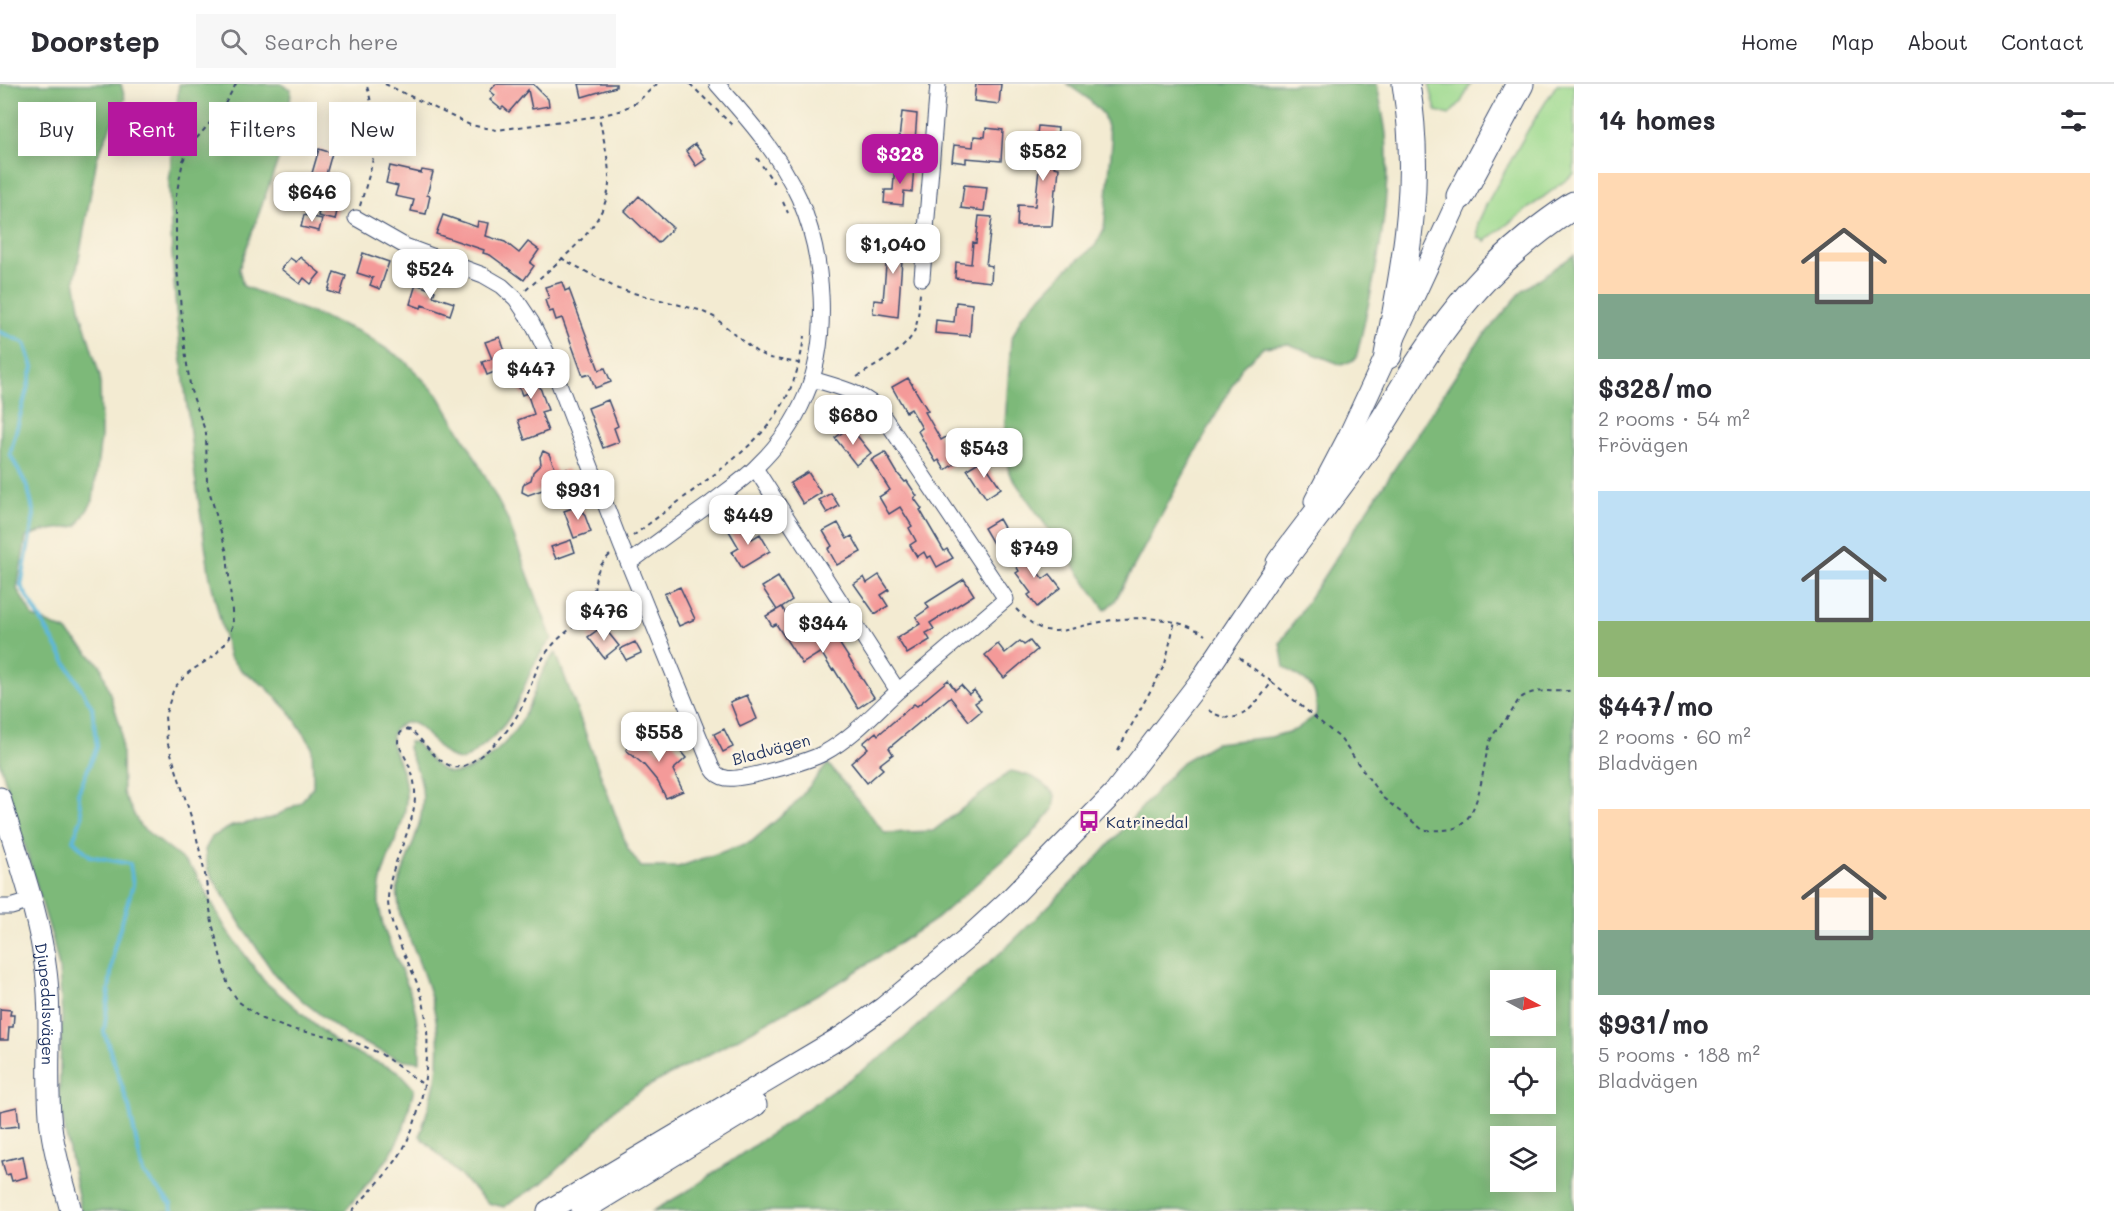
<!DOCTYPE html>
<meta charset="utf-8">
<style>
:root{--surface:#fff;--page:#f7f7f7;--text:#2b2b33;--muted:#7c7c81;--line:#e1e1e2;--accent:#b5179e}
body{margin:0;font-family:Mali,sans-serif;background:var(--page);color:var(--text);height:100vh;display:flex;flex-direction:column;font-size:22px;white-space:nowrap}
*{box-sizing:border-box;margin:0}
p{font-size:20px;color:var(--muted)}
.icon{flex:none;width:33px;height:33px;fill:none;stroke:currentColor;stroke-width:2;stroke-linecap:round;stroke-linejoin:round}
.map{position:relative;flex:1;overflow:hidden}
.sheet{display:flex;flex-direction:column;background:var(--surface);width:540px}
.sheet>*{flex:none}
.top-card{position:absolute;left:18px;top:18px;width:570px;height:54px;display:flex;gap:12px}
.needle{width:39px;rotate:97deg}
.buttons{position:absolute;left:1490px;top:886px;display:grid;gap:12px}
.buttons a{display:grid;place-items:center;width:66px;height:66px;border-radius:0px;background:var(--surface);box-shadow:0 3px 15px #0003;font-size:30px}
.price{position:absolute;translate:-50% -51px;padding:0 14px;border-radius:12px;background:#fff;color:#222;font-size:20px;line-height:39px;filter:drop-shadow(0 2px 3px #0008)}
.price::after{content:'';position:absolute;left:50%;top:36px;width:18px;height:14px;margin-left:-9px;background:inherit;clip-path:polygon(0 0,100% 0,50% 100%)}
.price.selected{background:var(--accent);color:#fff}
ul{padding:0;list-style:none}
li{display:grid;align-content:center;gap:12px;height:318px;padding:0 24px}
li span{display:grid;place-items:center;height:186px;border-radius:0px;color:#555}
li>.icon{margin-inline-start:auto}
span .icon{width:108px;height:108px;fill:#fffc;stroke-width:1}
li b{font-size:26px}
h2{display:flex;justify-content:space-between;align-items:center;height:72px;padding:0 24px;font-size:26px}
.tag{padding:0 21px;border-radius:0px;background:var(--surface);box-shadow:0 3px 15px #0003;font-size:21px;line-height:54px}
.tag.selected{background:var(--accent);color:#fff}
header{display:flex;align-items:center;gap:36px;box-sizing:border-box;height:84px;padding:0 30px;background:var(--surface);border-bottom:2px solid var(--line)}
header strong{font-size:28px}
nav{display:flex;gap:33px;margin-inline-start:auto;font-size:21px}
.search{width:420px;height:54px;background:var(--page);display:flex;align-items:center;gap:15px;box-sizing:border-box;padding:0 21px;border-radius:0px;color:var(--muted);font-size:22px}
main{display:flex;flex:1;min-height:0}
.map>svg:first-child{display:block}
.green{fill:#9cd98e;stroke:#5c8476;stroke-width:1.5}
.forest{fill:#7db979;stroke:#4c746c;stroke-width:1.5;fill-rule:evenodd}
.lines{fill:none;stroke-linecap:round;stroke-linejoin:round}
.stream{stroke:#5db8da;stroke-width:4}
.building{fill:#f49a99}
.street-casing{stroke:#3b4b6f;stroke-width:17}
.secondary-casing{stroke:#3b4b6f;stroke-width:23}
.highway-casing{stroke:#3b4b6f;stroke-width:29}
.path{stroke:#3b4b6f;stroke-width:2;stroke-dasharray:4.5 4.5;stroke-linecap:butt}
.street{stroke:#fff;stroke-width:15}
.secondary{stroke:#fff;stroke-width:21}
.highway{stroke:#fff;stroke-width:27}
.labels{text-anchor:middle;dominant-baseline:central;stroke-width:4.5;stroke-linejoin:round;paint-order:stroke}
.street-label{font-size:16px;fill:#1b2f5e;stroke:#fcf5e5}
.poi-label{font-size:16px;fill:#1b2f5e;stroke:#fcf5e5;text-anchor:start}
</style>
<header>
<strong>Doorstep</strong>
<div class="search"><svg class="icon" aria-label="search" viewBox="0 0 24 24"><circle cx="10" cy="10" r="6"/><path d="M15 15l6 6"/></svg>Search here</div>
<nav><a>Home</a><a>Map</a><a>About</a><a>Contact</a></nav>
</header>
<main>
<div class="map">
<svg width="1574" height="1127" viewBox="0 0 1574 1127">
<rect width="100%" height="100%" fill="#fcf5e5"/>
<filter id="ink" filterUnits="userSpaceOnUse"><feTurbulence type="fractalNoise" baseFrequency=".0167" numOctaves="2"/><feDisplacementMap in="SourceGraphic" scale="12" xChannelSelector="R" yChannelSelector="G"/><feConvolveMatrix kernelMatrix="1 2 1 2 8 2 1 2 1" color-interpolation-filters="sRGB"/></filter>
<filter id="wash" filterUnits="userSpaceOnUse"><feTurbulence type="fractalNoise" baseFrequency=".008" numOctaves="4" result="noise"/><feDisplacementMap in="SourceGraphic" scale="24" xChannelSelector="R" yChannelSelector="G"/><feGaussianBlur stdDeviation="1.35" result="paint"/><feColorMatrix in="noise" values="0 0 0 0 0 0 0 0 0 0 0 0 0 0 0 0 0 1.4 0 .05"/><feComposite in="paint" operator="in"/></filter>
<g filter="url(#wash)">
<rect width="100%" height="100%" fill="#f3ebd2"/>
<!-- green -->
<path class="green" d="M 1429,0 L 1471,0 L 1461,18 L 1449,31 L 1436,27 Z
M 1557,0 L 1574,0 L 1574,90 L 1485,157 L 1478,153 L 1478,139 L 1487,119 L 1528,46 Z"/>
<!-- forest -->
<path class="forest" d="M 0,0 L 121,0 L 125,15 L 111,41 L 97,74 L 75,196 L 81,229 L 100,292 L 101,352 L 93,417 L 77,442 L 43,447 L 26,453 L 17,505 L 33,533 L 66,547 L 101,582 L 121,644 L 123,709 L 140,742 L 183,776 L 195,788 L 226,845 L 264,897 L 342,963 L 398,987 L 414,1005 L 403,1046 L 389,1073 L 345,1127 L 81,1127 L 59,1016 L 62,930 L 59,884 L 53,856 L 0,679 L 0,364 L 2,322 L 0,309 Z
M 179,0 L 281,0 L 291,5 L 288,48 L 239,185 L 243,202 L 360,248 L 404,276 L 438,311 L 470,364 L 507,434 L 552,555 C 530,578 525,608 509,634 C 498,651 480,664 464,676 C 436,678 424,629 402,640 C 382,650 396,669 401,684 C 404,692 406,702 406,711 C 407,749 376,782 379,820 C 382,852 401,881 411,911 C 418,933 420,955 420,978 L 398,975 L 348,952 L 304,918 L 275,891 L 240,839 L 208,786 L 205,766 L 212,753 L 232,742 L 272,734 L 300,719 L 313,703 L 313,693 L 312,662 L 290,628 L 265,602 L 242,587 L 229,573 L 210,494 L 195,392 L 176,226 L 172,170 L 169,99 Z
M 1067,0 L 1377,0 C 1380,17 1384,34 1386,50 C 1392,126 1373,202 1356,275 L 1342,281 L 1289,260 L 1264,263 L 1242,283 L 1115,517 L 1105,526 L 1009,389 L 1004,354 L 1011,256 L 1022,232 L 1068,184 L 1095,162 L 1104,145 L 1112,59 L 1103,30 L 1087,14 Z
M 1574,171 L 1574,1127 L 653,1127 L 691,1105 L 890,967 L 1008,862 L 1101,770 L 1182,678 L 1215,659 L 1271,653 L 1295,646 L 1316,631 C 1319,600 1308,599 1284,583 L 1280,559 L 1475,262 L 1523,206 ZM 1500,897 L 1545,897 L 1545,942 L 1500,942 ZM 1500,975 L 1545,975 L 1545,1020 L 1500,1020 ZM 1500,1053 L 1545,1053 L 1545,1098 L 1500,1098 Z
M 556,569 L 628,765 L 641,783 L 678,783 L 751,758 L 793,722 L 828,680 L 885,749 L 933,747 L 1011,687 C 1031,691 1040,695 1055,711 L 1053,725 L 1030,753 L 936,835 L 843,896 L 717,966 L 643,1005 L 616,1024 L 584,1060 L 542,1099 L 504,1123 L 488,1119 L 420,1052 C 425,1033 432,1014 436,995 C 447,933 422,887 400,831 L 397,806 C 406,771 431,731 420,694 C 417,684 411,674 408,664 L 409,658 L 415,658 C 439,685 447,701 482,678 C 502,665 517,647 527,626 C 536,606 540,585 556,569 Z"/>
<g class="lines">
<!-- stream -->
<path class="stream" d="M 0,248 L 25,259 L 33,283 L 10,370 L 28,404 L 34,431 L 21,502 L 92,623 L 97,663 L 78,709 L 82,733 L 73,756 L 90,772 L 130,780 L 133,801 L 114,864 L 104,948 L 129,1023 L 143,1089 L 171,1120 L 172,1127"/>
</g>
<g id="blocks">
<!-- building -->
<path class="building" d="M 496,0 L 533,0 L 548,15 L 549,22 L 532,25 L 528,6 L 509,28 L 503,23 L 501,25 L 490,16 L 495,11 L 490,7 Z
M 579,0 L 616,0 L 616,3 L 582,13 Z
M 976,0 L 1001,0 L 999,20 L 974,17 Z
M 902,28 L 917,30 L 915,57 L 899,55 Z
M 1038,42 L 1058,44 L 1054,83 L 1059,84 L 1057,105 L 1055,105 L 1052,142 L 1017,142 L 1018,121 L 1035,122 L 1040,76 L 1034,76 Z
M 986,44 L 1003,46 L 1001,77 L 966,74 L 966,79 L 952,77 L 954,61 L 973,63 L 974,52 L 985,53 Z
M 695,60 L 706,75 L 696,82 L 686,67 Z
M 319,65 L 332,69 L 325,94 L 336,98 L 332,110 L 308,103 Z
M 895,80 L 914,82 L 912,108 L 904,107 L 903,121 L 884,119 L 885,106 L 893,106 Z
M 390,82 L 421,89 L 422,86 L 433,88 L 427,111 L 430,112 L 426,130 L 411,127 L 414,116 L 395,112 L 398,102 L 386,99 Z
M 964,101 L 987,103 L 984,127 L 961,124 Z
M 639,112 L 673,144 L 658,159 L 625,127 Z
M 321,118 L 338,123 L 335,136 L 318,132 Z
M 304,131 L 322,135 L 319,147 L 301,143 Z
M 443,131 L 477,143 L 478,137 L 489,139 L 486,152 L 505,158 L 519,169 L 528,158 L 539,166 L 530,179 L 534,182 L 524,196 L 490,171 L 483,169 L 484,166 L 436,150 Z
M 979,132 L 992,133 L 986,181 L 992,182 L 991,198 L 955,194 L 956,178 L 971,180 L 973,158 L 976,159 Z
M 889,146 L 907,148 L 904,176 L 902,176 L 898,233 L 873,229 L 874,216 L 883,217 Z
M 363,169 L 389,178 L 380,205 L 370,201 L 373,194 L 357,189 Z
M 300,173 L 320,189 L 311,200 L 304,194 L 300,200 L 281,185 L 290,174 L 296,178 Z
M 334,188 L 346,192 L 340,211 L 328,207 Z
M 562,198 L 565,207 L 569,205 L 599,286 L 605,284 L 611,298 L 595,304 L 590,290 L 583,292 L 562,234 L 556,236 L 553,227 L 549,228 L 545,216 L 549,214 L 545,203 Z
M 416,200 L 435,207 L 433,212 L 454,219 L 450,231 L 422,221 L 421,224 L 410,220 Z
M 956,218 L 972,220 L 970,252 L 935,249 L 936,236 L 954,238 Z
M 500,253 L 510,282 L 487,291 L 482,278 L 492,275 L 485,258 Z
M 530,275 L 548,326 L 541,328 L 548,347 L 525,356 L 518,336 L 534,330 L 527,309 L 522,311 L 511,283 Z
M 908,294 L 928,327 L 925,328 L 941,356 L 948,352 L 956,365 L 954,366 L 960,376 L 945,386 L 939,376 L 936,378 L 927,363 L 918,347 L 922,344 L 911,325 L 906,328 L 892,303 Z
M 608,316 L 618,342 L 614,344 L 619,358 L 603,364 L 588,324 Z
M 850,343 L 871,369 L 856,381 L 835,354 Z
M 543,367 L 549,370 L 557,389 L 567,385 L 572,398 L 555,404 L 554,402 L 528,411 L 522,408 L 523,402 L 525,399 L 531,396 L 533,388 L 541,380 L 540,373 Z
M 885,368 L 898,390 L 905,398 L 907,397 L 917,412 L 914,414 L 922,425 L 920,426 L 944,467 L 947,465 L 953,474 L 937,483 L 931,472 L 927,474 L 924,468 L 917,473 L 910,461 L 916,457 L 909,444 L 912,442 L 900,423 L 889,430 L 879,413 L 890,406 L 871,376 Z
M 982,376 L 1001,404 L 986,414 L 967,385 Z
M 808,388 L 821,409 L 803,420 L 790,399 Z
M 831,409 L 839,422 L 827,429 L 819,416 Z
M 581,421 L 591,448 L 574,454 L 564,427 Z
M 999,435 L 1013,459 L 998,468 L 984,444 Z
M 742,438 L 752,455 L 760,450 L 770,467 L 742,484 L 732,468 L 739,464 L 729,447 Z
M 838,439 L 847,455 L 852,452 L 861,468 L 837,481 L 828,465 L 832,462 L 823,447 Z
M 571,456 L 575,468 L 556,475 L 551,463 Z
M 1019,464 L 1043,495 L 1050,490 L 1061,504 L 1037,523 L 1028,511 L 1031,509 L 1016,489 L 1019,487 L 1009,470 Z
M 879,491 L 889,506 L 881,511 L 888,522 L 875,530 L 854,500 L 864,493 L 867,499 Z
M 778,493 L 792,516 L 777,526 L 762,503 Z
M 964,495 L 974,511 L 930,539 L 934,545 L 926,549 L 930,556 L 907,570 L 897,554 L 920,540 L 916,533 L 929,524 L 926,519 Z
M 680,503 L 695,535 L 679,542 L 664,510 Z
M 782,523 L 796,548 L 800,546 L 803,551 L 825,537 L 874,613 L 858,624 L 834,585 L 832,586 L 821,568 L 802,580 L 776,540 L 772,542 L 766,532 Z
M 603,542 L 619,562 L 604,574 L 588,553 Z
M 1020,557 L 1024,561 L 1030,557 L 1037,566 L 1004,594 L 985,571 L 998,560 L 1005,569 Z
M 635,558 L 641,569 L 626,576 L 620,565 Z
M 948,596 L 955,606 L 961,601 L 969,610 L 974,606 L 981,615 L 975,619 L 981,627 L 969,637 L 950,613 L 889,664 L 893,670 L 879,681 L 883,685 L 867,699 L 851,679 L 868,664 L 863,659 L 876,648 L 878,651 L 914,620 L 917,622 Z
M 747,611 L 757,635 L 740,643 L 730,618 Z
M 724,645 L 733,663 L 723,668 L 714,650 Z
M 639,649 L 660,668 L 671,656 L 686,674 L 673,686 L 683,707 L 666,714 L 658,698 L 644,681 L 626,666 Z
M 0,925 L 11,926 L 10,931 L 14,931 L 13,943 L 9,943 L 8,956 L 0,956 Z
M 17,1023 L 19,1042 L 0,1044 L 0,1027 Z
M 23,1072 L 27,1093 L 12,1097 L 10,1090 L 6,1091 L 2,1077 Z"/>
</g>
</g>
<g filter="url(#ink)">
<use href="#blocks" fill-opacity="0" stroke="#3b4b6f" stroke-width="1.5"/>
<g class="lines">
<defs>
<path id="street" d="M 356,134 L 405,162 L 483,191 L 502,202 L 516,215 L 532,239 L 548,271 L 621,461 L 712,684 C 715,689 719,693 726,694 C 740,697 810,677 824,669 C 852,654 875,628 898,607
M 922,194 L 938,0
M 755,384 L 898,607 L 1006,515 L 877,323 C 858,307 835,302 812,295
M 629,479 C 656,459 683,439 710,420 C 725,408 742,397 756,383 C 776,364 794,339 805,313 C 831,255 824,171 799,114 C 779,70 748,35 717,0
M 0,823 L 11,823 L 31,817"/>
<g id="secondary">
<path d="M 1315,417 L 1348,354 L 1460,112"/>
<path id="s1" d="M 0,714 C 17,771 39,828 46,887 C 53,939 45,990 51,1042 C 54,1071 64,1099 71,1127"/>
<path d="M 548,1127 L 843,952 L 883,924 L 971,851 L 1008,817 L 1114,709 L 1198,600 L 1288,466"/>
<path d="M 582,1127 L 756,1021"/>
</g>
<path id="highway" d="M 1460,112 L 1520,0
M 1388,271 C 1406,175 1422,99 1406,0
M 1280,479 C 1308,441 1338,404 1365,365 C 1383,339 1399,311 1416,284 C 1460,215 1505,166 1574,121"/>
</defs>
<!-- street casing -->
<use href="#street" class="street-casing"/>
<!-- secondary casing -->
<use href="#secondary" class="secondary-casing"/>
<!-- highway casing -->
<use href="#highway" class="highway-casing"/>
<!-- path -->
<path class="path" d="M 236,0 L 222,25 L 190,62 L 183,77 L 176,112 L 176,175 L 186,274 L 191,307 L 206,349 L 207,399 L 227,469 L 233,539 L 228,556 L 214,572 L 189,588 L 174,604 L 165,632 L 167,657 L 194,742 L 205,790 L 212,839 L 228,902 L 239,918 L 262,935 L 290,945 L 350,956 L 381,970 L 424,1001
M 385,0 L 470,41 L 497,46 L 599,32 L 619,27 L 637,18 L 657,0
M 690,0 L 732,41
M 757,74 L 774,99
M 783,118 L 788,129
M 360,122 C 371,83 380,65 372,23 C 370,15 369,7 366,0
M 561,174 L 618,205 L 699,226 L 714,233 L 758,269 L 770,274 L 798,279
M 526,206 C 557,178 606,145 609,100 C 610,78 603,54 599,32
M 857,293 C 875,281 911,265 916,242 C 919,231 919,219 920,209
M 633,452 C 656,434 680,417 703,399 C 759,357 795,326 804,252
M 1016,525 C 1025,534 1034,543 1046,546 C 1061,549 1074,544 1087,541 C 1124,532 1173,529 1205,551
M 1272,598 L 1340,654 L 1382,713 L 1423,746 C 1432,746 1442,747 1451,745 C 1481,740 1482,682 1489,660 C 1493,647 1503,640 1510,630 C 1515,624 1516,616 1524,612 C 1540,603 1557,610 1574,606
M 1208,626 C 1240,647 1254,621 1272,598 L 1239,574
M 1118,666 L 1165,580 L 1175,537
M 352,1127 C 367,1110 384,1094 397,1075 C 425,1034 436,955 420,907 C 411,881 389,845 388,817 C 388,775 424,736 413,693 C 410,681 403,670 398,659 C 398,652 399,649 405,645 L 411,646 C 424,657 434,676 451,682 C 461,686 468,680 476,675 C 498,660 514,641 525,616 C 531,602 535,587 543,574 C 548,565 556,557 564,550 C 572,543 582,538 588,529 C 600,508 587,491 610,471"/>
<!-- street -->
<use href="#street" class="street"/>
<!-- secondary -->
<use href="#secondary" class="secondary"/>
<!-- highway -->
<use href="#highway" class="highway"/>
</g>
</g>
<!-- icons -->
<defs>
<symbol id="bus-bare" viewBox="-9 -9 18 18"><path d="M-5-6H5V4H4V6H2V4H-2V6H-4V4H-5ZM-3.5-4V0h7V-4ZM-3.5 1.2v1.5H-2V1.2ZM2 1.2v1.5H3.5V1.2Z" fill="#b5179e" stroke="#fcf5e5" stroke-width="2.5" paint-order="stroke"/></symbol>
</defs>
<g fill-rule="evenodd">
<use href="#bus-bare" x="1074" y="722" width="30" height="30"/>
</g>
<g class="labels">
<!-- street labels -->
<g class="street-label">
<text transform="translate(771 665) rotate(-15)">Bladvägen</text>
<text stroke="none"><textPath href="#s1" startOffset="212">Djupedalsvägen</textPath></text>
</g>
<!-- poi labels -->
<g class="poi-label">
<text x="1106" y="737">Katrinedal</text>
</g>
</g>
</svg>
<div class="buttons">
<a><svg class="needle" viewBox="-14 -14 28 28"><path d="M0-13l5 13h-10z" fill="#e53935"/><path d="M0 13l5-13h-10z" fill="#7c7c81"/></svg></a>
<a><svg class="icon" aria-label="locate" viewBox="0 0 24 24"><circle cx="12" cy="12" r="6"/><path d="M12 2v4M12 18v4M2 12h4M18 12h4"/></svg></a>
<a><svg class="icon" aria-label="layers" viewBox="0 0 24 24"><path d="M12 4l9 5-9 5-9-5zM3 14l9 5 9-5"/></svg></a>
</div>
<b class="price" style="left:1043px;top:98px">$582</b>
<b class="price selected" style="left:900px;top:101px">$328</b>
<b class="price" style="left:312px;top:139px">$646</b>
<b class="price" style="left:893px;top:191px">$1,040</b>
<b class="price" style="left:430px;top:216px">$524</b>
<b class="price" style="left:531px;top:316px">$447</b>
<b class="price" style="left:853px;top:362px">$680</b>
<b class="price" style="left:984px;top:395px">$543</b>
<b class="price" style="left:578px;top:437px">$931</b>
<b class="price" style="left:748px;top:462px">$449</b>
<b class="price" style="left:1034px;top:495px">$749</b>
<b class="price" style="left:604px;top:558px">$476</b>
<b class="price" style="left:823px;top:570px">$344</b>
<b class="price" style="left:659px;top:679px">$558</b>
<div class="top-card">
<a class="tag">Buy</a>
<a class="tag selected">Rent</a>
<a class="tag">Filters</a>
<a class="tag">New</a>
</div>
</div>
<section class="sheet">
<h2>14 homes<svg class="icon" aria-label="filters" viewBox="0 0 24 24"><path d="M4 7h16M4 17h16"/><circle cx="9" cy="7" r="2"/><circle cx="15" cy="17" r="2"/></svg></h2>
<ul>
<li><span style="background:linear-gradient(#ffd9b3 65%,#7fa58c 0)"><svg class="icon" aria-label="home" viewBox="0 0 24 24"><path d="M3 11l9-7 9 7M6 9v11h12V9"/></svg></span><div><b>$328/mo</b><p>2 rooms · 54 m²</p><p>Frövägen</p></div></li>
<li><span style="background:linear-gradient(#bfe0f5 70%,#8fb573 0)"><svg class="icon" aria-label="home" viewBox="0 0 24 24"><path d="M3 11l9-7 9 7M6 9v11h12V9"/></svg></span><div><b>$447/mo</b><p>2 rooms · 60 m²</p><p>Bladvägen</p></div></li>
<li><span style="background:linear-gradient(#ffd9b3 65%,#7fa58c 0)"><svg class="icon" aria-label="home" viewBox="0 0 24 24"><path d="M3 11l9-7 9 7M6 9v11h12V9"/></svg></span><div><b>$931/mo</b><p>5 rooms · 188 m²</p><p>Bladvägen</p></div></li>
</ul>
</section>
</main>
